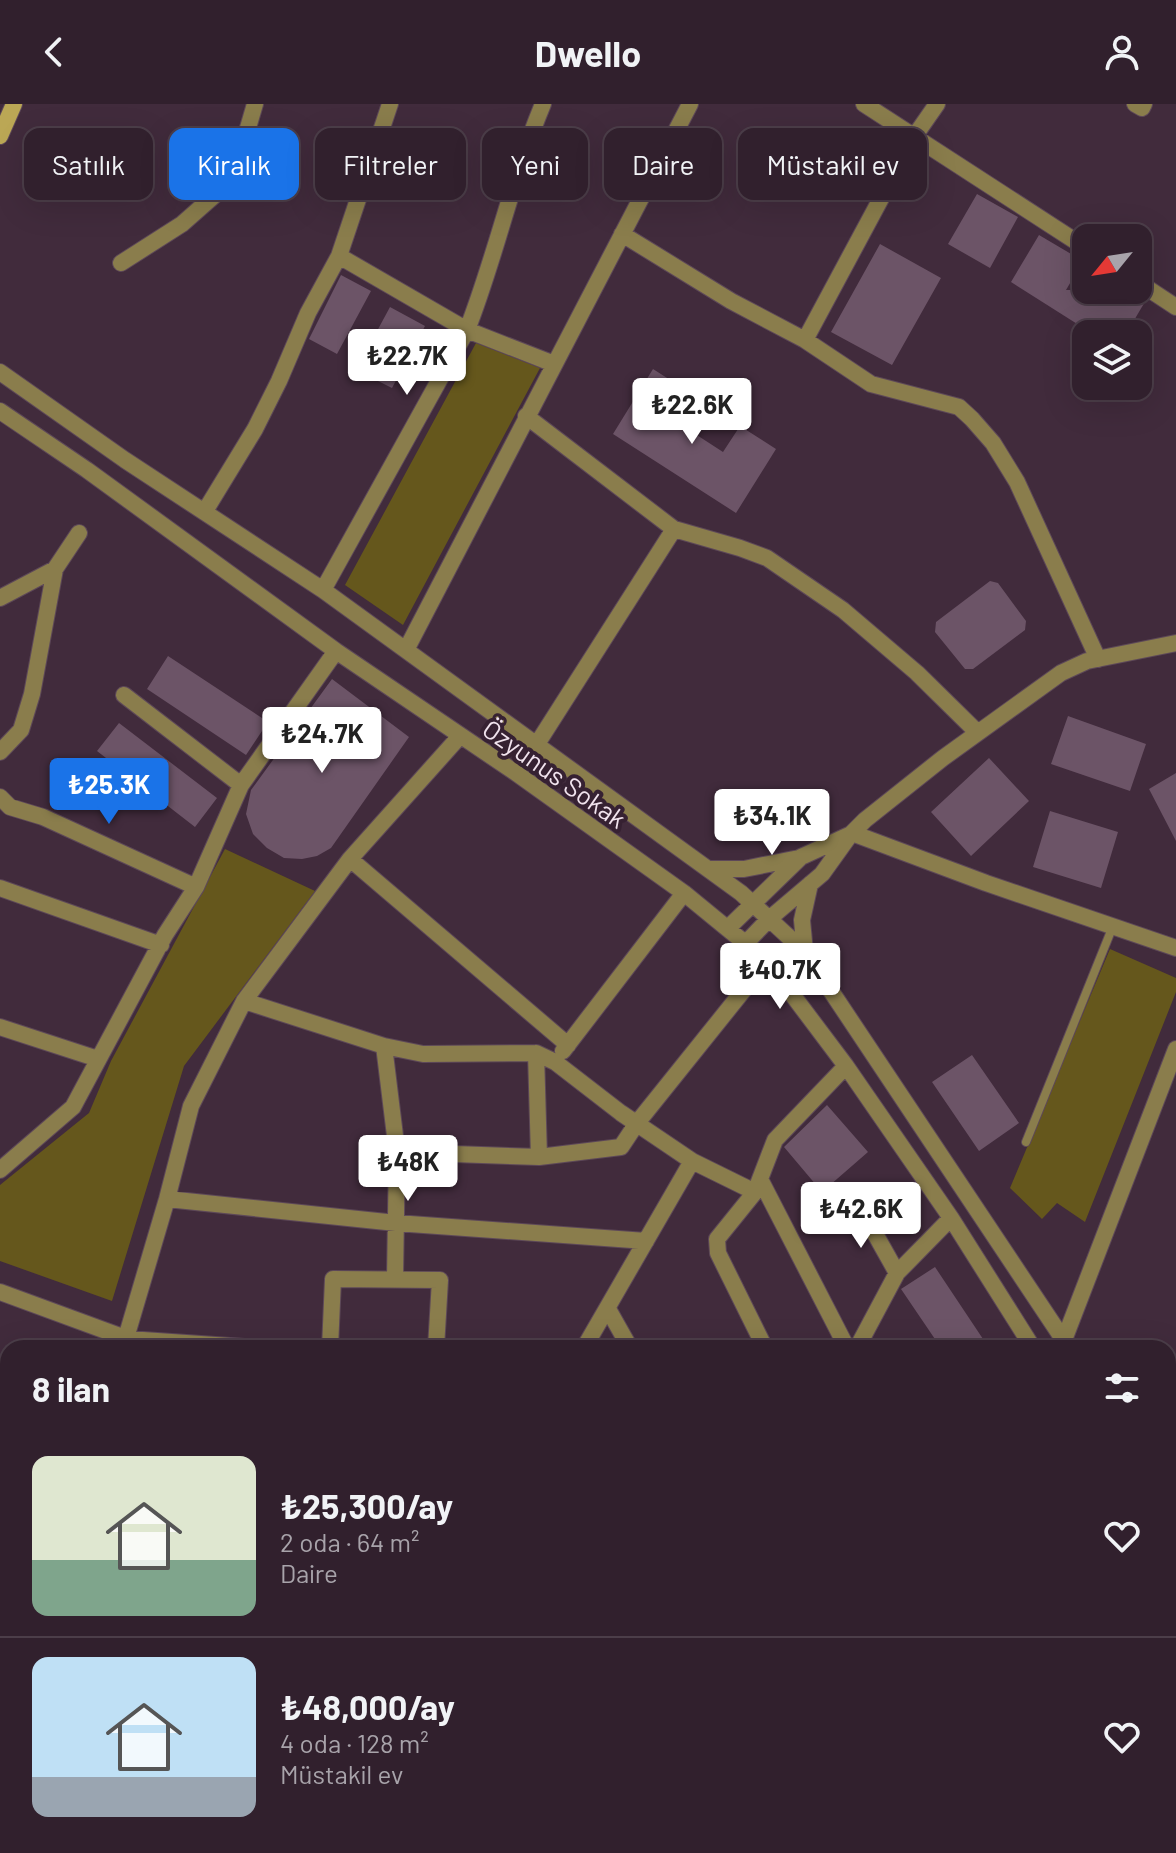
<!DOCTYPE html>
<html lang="tr">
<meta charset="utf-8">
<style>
:root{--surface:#31202d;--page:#392835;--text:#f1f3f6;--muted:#a8a3aa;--line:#4c3e49;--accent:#1a73e8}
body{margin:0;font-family:Barlow,sans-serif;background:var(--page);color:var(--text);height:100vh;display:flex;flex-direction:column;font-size:30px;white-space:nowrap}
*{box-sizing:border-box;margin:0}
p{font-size:26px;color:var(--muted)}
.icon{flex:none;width:44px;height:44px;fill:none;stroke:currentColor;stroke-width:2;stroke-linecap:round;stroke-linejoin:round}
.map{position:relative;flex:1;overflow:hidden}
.drawer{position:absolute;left:0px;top:1236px;width:1176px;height:514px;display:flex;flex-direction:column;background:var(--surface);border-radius:24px 24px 0 0;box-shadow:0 8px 32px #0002,0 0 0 2px var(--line)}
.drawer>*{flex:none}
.top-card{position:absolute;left:24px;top:24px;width:1128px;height:72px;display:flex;gap:16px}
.needle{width:52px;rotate:240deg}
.fabs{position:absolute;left:1072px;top:120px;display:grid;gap:16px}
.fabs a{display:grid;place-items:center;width:80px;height:80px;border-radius:16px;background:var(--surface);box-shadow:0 8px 32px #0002,0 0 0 2px var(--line);font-size:40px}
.price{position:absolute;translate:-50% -68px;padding:0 18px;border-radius:8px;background:#fff;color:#222;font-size:26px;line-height:52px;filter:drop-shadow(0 2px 4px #0008)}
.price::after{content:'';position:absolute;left:50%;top:48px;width:24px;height:18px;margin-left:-12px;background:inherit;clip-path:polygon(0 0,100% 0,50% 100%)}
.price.current{background:var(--accent);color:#fff}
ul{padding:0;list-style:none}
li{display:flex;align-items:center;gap:24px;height:200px;padding:0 32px}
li+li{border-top:2px solid var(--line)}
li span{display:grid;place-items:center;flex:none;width:224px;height:160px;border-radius:16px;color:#555}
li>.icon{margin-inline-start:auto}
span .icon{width:96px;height:96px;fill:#fffc;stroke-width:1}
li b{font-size:34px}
h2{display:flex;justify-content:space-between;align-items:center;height:96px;padding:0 32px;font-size:34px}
.tag{padding:0 28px;border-radius:16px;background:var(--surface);box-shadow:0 8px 32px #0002,0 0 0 2px var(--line);font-size:28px;line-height:72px}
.tag.current{background:var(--accent);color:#fff}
header{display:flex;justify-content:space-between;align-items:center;height:104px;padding:0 32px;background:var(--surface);font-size:36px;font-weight:700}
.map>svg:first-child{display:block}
.green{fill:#65571c}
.building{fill:#6c5467}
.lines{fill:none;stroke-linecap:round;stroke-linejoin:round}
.lane-casing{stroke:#5d4858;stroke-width:10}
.street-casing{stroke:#5d4858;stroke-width:18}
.secondary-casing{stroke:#5d4858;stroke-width:18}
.lane{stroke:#8a7d4c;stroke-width:8}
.street{stroke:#8a7d4c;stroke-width:16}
.secondary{stroke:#bba755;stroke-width:16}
.labels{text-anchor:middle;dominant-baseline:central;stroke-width:8;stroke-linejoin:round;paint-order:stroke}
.street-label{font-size:26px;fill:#f1e3ee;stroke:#362132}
</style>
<header><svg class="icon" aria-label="back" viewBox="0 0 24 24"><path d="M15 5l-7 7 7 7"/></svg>Dwello<svg class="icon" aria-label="person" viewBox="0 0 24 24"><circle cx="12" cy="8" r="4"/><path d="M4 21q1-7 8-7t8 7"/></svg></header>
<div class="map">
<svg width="1176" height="1749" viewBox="0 0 1176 1749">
<rect width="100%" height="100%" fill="#412b3c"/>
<!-- green -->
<path class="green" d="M 476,239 L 540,264 L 403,521 L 345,481 Z
M 225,745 L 315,787 L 184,962 L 112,1197 L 0,1157 L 0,1081 L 89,1009 L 111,957 Z
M 1110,845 L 1176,874 L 1176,888 L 1085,1118 L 1057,1099 L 1042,1115 L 1010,1084 Z"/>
<!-- building -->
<path class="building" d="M 977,90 L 1018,113 L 990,164 L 948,140 Z
M 1039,131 L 1083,157 L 1066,186 L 1131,186 L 1146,196 L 1126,230 L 1093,230 L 1011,178 Z
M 880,140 L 941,174 L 892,261 L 831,228 Z
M 341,171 L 371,187 L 337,250 L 309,235 Z
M 390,203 L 425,222 L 392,284 L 356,266 Z
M 653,265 L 686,286 L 669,313 L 723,348 L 740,322 L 776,345 L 736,409 L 613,330 Z
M 990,477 L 998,479 L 1026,517 L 1025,526 L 973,565 L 965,565 L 935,528 L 936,518 Z
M 168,552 L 268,618 L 246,651 L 147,585 Z
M 332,575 L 409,633 L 331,744 L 317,752 L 302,755 L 284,754 L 267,744 L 253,730 L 246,710 L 251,686 Z
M 1068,612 L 1146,640 L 1130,687 L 1051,660 Z
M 119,619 L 217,694 L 195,723 L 97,647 Z
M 989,654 L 1029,697 L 971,752 L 931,708 Z
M 1176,669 L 1176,737 L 1149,685 Z
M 1050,707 L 1118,728 L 1101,784 L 1033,763 Z
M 972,951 L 1019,1019 L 979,1047 L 932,978 Z
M 827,1001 L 868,1048 L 822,1088 L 784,1043 Z
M 935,1163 L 989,1244 L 941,1244 L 901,1185 Z"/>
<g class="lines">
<defs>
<path id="lane" d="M 1026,1038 L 1113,822
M 0,1520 L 8,1530
M 0,1707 L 8,1701
M 17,1749 L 25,1742"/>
<path id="street" d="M 864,0 L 1086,144
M 1135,0 L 1142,4 L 1144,0
M 622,130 L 731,197 L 805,236 L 871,280 L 959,303 L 972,315 L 993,339 L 1017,378 L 1098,555
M 339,152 L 467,226 C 496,152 512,74 543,0
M 121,159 L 182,120 L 233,75 L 255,0
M 1138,178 L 1176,203
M 805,236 L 914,33 L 937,0
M 0,268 L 125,356 L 323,486 L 741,789 L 805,848 L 1069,1244
M 0,307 L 87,366 L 336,547 L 516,669 L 684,789 L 767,857 L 846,962 L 951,1114 L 1033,1244
M 526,312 L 674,425 L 740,444 L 767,454 L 843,506 L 917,569 L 978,629
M 205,407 L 255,325 L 279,277 L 308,209 L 339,152 L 390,0
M 323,486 L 467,226 L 554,260
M 0,494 L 55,465 L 79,429
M 406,546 L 690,0
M 124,591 L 241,681
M 537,640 L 674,425
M 0,648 L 21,626 L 32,590 L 55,465
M 0,693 L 10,703 L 43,713 L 196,783
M 852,729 L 986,779 L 1176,844
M 350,755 L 568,941
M 708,765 L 744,765 L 799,754
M 0,784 L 161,841
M 728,824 L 801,753 L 849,731
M 746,839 L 769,815 L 822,770 L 850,731 L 865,716 L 943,654 L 1061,569 L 1087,557 L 1176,539
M 805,848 L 802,816 L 810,780
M 244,897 L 384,942 L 423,950 L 536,949 L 555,958 L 621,1009 L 692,1057
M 0,923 L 98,955
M 384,942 L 397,1048 L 395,1174
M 563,947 L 684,789
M 536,949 L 539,1053
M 397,1048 L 539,1053 L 621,1043 L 637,1019 L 767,857
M 0,1066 L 73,1003 L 165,831 L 196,783 L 241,681 L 336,547
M 761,1077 L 847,1244
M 167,1095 L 396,1119 L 646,1137
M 860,1103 L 897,1169
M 0,1188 L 128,1235 L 261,1244
M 608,1205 L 630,1244
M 1064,1236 L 1176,945
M 123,1244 L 167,1095 L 191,1002 L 244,897 L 350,755 L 460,632
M 330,1244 L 333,1175 L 440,1176 L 436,1244
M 584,1244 L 692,1057 L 755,1088
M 765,1244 L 718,1149 L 717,1135 L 755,1088 L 775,1036 L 846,962
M 857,1244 L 897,1169 L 951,1114
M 1168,1289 L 1176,1283
M 0,1294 L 8,1300
M 1168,1394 L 1176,1406
M 1168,1453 L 1176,1465
M 0,1493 L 8,1477
M 0,1742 L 6,1749
M 225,1742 L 230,1749
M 381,1742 L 384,1749
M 529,1742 L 533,1749
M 838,1742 L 844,1749
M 1106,1742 L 1110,1749
M 272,1749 L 283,1742
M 442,1749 L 455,1742
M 552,1749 L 561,1742
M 765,1749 L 774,1742
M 908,1749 L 910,1742"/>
<path id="secondary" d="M 0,32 L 14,0
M 1168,1547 L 1176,1537
M 1168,1607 L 1176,1597
M 1055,1749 L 1059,1742
M 1088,1749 L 1092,1742"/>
</defs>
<!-- lane casing -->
<use href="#lane" class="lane-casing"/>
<!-- street casing -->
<use href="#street" class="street-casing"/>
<!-- secondary casing -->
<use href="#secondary" class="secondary-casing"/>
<!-- lane -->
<use href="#lane" class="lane"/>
<!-- street -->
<use href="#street" class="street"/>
<!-- secondary -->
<use href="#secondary" class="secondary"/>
</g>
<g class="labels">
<!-- street labels -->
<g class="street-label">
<text transform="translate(555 669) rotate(35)">Özyunus Sokak</text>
</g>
</g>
</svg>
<div class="fabs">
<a><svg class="needle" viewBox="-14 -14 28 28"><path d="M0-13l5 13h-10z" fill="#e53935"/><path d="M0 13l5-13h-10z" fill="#a8a3aa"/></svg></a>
<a><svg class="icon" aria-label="layers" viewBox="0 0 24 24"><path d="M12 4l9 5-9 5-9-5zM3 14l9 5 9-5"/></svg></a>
</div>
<b class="price" style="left:407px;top:293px">₺22.7K</b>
<b class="price" style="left:692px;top:342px">₺22.6K</b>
<b class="price" style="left:322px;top:671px">₺24.7K</b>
<b class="price current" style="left:109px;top:722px">₺25.3K</b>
<b class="price" style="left:772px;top:753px">₺34.1K</b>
<b class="price" style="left:780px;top:907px">₺40.7K</b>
<b class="price" style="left:408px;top:1099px">₺48K</b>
<b class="price" style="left:861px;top:1146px">₺42.6K</b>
<div class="top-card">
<a class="tag">Satılık</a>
<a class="tag current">Kiralık</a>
<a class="tag">Filtreler</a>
<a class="tag">Yeni</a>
<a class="tag">Daire</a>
<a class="tag">Müstakil ev</a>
</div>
<section class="drawer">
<h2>8 ilan<svg class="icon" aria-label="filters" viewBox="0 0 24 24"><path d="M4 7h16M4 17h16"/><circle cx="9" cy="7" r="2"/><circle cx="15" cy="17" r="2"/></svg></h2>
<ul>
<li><span style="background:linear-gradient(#dfe7d0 65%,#7fa58c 0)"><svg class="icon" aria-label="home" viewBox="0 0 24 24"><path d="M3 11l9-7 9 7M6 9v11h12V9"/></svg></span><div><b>₺25,300/ay</b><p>2 oda · 64 m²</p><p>Daire</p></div><svg class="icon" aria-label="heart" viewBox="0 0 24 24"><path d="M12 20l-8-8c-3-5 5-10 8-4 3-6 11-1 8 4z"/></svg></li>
<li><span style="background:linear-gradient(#bfe0f5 75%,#9aa5b1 0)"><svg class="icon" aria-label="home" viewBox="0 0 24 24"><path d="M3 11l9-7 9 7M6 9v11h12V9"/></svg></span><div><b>₺48,000/ay</b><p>4 oda · 128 m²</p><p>Müstakil ev</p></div><svg class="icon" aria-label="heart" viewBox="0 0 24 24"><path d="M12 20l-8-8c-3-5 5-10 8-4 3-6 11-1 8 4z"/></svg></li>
</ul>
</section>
</div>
